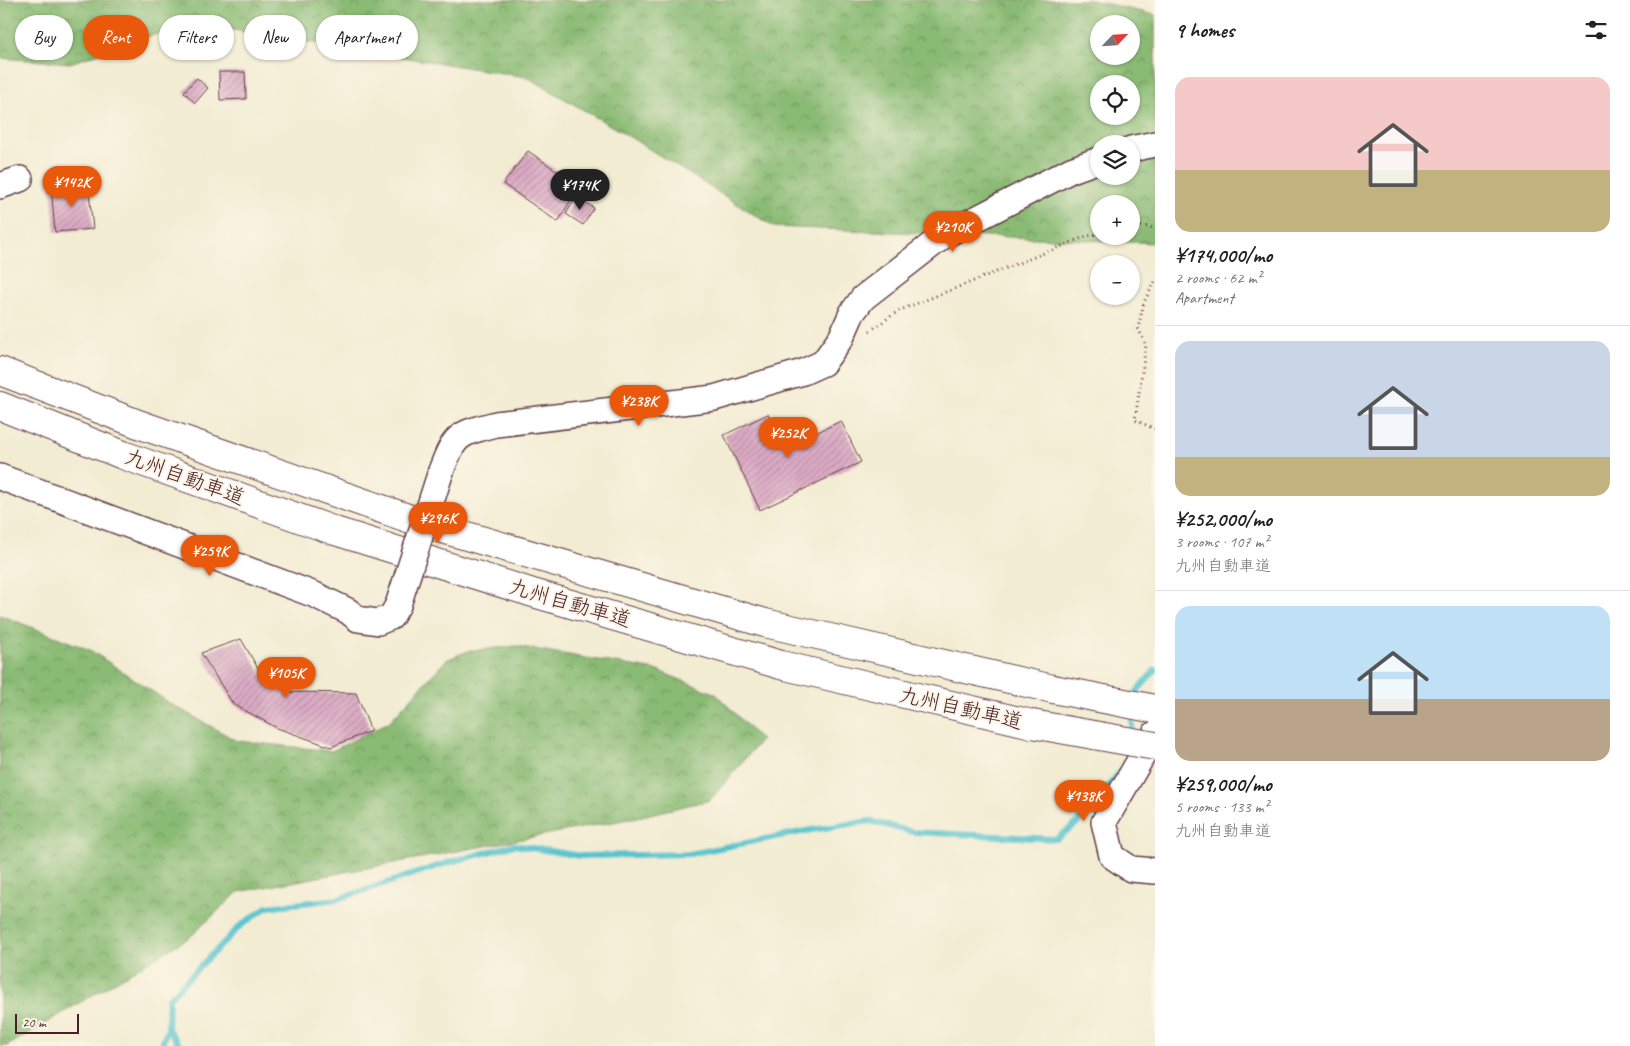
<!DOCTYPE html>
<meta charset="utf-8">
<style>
:root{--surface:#fff;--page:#f6f6f6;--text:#202124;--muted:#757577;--line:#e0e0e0;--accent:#ea580c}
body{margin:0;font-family:Caveat,"Klee One",sans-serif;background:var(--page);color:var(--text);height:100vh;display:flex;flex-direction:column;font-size:19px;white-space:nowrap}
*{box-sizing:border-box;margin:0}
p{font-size:16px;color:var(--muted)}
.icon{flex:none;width:28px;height:28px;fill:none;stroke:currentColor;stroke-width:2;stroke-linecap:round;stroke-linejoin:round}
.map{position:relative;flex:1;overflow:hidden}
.sheet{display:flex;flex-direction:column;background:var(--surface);width:475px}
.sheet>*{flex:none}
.guide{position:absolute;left:15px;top:15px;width:475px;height:45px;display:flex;gap:10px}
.needle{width:32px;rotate:65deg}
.controls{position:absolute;left:1090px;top:15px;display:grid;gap:10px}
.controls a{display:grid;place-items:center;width:50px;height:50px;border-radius:50%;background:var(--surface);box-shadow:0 1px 4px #0004;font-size:25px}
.scale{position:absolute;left:15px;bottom:12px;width:64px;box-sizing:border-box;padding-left:5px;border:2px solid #4a1f2b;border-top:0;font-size:14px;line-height:18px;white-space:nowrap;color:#4a1f2b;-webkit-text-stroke:4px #fcf5e5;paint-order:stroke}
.price{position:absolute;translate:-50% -42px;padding:0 11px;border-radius:18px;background:var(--accent);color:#fff;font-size:16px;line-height:32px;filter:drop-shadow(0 1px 2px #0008)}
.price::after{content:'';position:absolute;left:50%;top:30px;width:15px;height:11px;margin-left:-8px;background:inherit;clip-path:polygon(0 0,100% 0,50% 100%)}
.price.active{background:#222;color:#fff}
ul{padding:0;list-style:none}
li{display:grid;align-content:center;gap:10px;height:265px;padding:0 20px}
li+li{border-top:1px solid var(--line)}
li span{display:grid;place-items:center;height:155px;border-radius:15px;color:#555}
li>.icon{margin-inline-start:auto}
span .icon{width:90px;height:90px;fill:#fffc;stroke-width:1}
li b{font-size:21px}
h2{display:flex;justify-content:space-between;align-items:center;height:60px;padding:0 20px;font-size:21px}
.pill{padding:0 18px;border-radius:22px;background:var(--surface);box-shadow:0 1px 4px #0004;font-size:18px;line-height:45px}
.pill.active{background:var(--accent);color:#fff}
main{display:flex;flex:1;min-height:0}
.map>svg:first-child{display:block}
.forest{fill:url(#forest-crowns);stroke:#6a6d50;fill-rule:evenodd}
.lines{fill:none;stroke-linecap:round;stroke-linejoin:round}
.stream{stroke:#57c3cf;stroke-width:6}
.building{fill:url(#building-hatch)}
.minor-casing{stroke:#633e44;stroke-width:28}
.motorway-casing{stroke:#633e44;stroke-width:30}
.path{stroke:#633e44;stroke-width:3;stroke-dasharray:1 4;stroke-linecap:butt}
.minor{stroke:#fff;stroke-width:25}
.motorway{stroke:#fff;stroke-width:28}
.minor-bridge-casing{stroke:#633e44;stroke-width:28;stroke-linecap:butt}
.motorway-bridge-casing{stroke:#633e44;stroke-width:30;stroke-linecap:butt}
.minor-bridge{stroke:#fff;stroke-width:25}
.motorway-bridge{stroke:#fff;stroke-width:28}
.labels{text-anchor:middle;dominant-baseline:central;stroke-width:4;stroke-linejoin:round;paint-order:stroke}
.street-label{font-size:21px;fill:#4a1f2b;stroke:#fcf5e5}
</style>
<main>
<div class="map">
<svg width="1155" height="1046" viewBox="0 0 1155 1046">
<defs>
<pattern id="forest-crowns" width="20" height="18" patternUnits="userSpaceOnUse" patternTransform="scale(1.25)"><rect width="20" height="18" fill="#8abb74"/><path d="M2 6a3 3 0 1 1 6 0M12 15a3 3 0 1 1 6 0" fill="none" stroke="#73975f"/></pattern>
<pattern id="building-hatch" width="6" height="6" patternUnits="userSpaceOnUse" patternTransform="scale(1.25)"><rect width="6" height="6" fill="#dcabc5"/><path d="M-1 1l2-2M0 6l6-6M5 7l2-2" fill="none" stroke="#b48ba0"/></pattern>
</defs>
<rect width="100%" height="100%" fill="#fcf5e5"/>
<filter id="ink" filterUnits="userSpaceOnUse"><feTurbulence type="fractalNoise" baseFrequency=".02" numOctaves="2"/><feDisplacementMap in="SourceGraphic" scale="10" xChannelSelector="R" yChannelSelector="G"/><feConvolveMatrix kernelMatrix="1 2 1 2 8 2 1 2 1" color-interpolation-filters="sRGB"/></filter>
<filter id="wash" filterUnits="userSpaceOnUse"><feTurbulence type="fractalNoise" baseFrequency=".0096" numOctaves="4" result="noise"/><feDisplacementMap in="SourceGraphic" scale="20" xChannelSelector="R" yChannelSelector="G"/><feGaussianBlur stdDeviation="1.12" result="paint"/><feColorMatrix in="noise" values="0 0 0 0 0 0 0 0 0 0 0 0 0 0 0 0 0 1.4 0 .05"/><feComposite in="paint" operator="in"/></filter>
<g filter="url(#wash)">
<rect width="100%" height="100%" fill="#f2ecd3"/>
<!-- forest -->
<path class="forest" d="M 0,0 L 1090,0 L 1155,15 L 1155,243 L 774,227 L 630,137 L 527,77 L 189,23 L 70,63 L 0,58 ZM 1099,24 L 1131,24 L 1131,56 L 1099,56 ZM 1099,84 L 1131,84 L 1131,116 L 1099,116 ZM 1099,144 L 1131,144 L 1131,176 L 1099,176 ZM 1099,204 L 1131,204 L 1131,236 L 1099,236 Z
M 0,615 L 90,650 L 171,704 L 237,741 L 332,751 L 389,722 L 446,660 L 468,651 L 516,646 L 656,670 L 716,694 L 761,740 L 710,800 L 629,819 L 238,892 L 190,937 L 7,1046 L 0,1046 Z"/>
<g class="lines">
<!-- stream -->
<path class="stream" d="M 1132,697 L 1155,670
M 1132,735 L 1132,712
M 168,1029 L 180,1046
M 161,1046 L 168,1029 L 169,998 L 240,926 L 267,907 L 338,899 L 447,863 L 514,845 L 581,856 L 689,854 L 811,830 L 870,821 L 913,832 L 1056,839 L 1076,824 L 1121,771"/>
</g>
<g id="blocks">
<!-- building -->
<path class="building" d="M 219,72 L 245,72 L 246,99 L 220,100 Z
M 197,78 L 208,88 L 195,103 L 184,92 Z
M 528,151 L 579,186 L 558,222 L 503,184 Z
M 88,183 L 93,229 L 55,232 L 51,186 Z
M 576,197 L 594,208 L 583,225 L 566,214 Z
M 768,414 L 784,448 L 841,421 L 861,462 L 760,510 L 724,435 Z
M 241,639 L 263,677 L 272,665 L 292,681 L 286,692 L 356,693 L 371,731 L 331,747 L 277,728 L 233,704 L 201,653 Z"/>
</g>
</g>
<g filter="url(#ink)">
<use href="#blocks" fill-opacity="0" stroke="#633e44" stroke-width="1"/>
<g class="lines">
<defs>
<path id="minor" d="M 1131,149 L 1155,144
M 0,186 L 20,179
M 441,471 C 455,434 458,434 496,424 L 714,398 L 803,372 L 823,363 L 841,338 L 852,313 L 863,298 L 943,236 L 1071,170 L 1099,160
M 0,477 L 315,595 L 348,611 L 358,619 L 378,622 L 391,617 L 398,605
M 1155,734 L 1104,822 L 1112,856 L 1131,869 L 1155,871"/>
<path id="motorway" d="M 0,371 L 141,425 L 419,522 L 765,623 L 1053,689 L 1155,709
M 0,406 L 123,455 L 335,531 L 533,593 L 781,665 L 1032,724"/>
</defs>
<!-- minor casing -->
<use href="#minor" class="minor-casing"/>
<!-- motorway casing -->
<use href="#motorway" class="motorway-casing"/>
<!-- path -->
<path class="path" d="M 1131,227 L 1139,226 L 1155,228
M 1155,282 L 1144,302 L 1138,328 L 1146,345 L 1135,420 L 1155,429
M 870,331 L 898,311 L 1087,236 L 1099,234"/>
<!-- minor -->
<use href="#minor" class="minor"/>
<!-- motorway -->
<use href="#motorway" class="motorway"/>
<defs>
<path id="minor-bridge" d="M 398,605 L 441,471"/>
<path id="motorway-bridge" d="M 1032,724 L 1155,746"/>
</defs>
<!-- minor-bridge casing -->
<use href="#minor-bridge" class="minor-bridge-casing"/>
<!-- motorway-bridge casing -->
<use href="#motorway-bridge" class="motorway-bridge-casing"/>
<!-- minor-bridge -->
<use href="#minor-bridge" class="minor-bridge"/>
<!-- motorway-bridge -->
<use href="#motorway-bridge" class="motorway-bridge"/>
</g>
</g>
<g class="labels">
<!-- street labels -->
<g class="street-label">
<text transform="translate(185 477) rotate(20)">九州自動車道</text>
<text transform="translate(570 603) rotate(16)">九州自動車道</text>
<text transform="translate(961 708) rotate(13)">九州自動車道</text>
</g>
</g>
</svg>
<div class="controls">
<a><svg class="needle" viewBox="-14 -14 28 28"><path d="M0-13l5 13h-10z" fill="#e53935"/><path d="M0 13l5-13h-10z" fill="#757577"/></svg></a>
<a><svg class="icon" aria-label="locate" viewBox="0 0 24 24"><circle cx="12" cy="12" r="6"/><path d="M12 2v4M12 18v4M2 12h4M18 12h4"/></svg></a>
<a><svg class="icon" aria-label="layers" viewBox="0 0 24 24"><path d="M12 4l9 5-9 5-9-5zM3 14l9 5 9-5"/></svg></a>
<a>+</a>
<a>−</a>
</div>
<div class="scale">20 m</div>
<b class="price" style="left:72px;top:208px">¥142K</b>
<b class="price active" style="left:580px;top:211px">¥174K</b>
<b class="price" style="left:953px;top:253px">¥210K</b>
<b class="price" style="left:639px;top:427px">¥238K</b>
<b class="price" style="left:788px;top:459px">¥252K</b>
<b class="price" style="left:438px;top:544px">¥296K</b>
<b class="price" style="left:210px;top:577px">¥259K</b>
<b class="price" style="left:286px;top:699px">¥105K</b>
<b class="price" style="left:1084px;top:822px">¥138K</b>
<div class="guide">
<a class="pill">Buy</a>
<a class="pill active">Rent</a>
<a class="pill">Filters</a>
<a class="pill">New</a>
<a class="pill">Apartment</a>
</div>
</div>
<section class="sheet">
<h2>9 homes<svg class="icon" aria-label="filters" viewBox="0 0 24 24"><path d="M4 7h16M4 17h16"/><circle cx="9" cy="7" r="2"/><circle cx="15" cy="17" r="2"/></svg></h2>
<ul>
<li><span style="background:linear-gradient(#f6c9c9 60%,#c2b280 0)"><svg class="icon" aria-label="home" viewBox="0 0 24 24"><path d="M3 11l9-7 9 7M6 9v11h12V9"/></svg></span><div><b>¥174,000/mo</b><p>2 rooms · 62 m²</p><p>Apartment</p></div></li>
<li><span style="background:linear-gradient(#c9d6e8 75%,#c2b280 0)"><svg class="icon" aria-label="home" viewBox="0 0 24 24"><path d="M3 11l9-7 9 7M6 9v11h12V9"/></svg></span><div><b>¥252,000/mo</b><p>3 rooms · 107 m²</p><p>九州自動車道</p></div></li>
<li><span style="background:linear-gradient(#bfe0f5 60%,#b9a48a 0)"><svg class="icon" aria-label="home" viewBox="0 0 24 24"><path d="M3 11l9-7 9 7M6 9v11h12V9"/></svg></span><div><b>¥259,000/mo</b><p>5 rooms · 133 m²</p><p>九州自動車道</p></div></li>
</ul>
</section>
</main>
